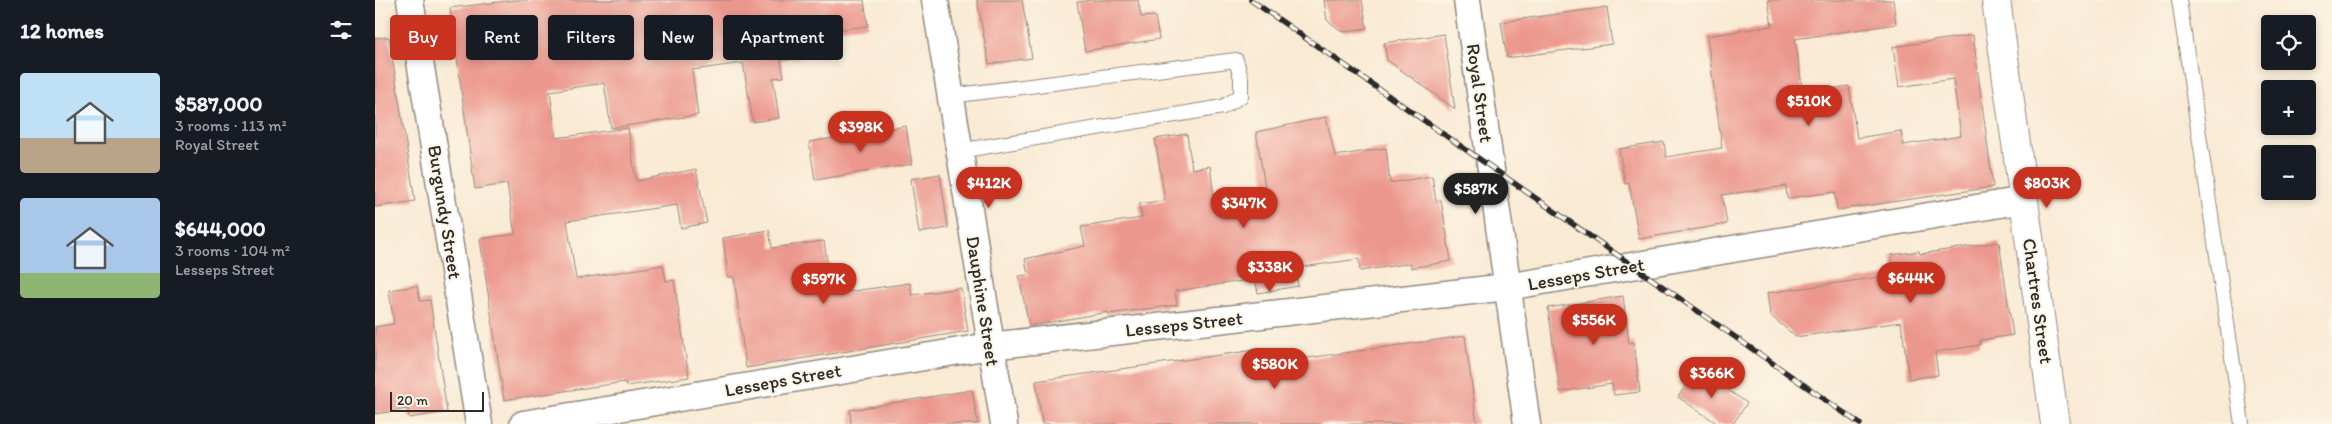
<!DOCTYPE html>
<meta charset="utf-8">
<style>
:root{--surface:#171b24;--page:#20242c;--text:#f1f3f6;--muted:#9ea1a6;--accent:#c8321e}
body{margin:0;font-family:Itim,sans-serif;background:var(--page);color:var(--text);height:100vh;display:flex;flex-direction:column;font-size:19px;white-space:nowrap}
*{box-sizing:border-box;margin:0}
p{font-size:16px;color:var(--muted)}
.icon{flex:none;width:28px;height:28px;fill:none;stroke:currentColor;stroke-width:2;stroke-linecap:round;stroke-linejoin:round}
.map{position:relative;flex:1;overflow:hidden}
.details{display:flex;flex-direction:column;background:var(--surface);width:375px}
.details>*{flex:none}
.banner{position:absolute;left:15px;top:15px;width:475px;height:45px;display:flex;gap:10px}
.controls{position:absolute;left:1886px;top:15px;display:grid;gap:10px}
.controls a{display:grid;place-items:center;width:55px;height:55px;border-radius:5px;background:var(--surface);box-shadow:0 2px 8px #0003;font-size:25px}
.scale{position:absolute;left:15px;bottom:12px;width:94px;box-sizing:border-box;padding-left:5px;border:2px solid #2b2b2b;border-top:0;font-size:14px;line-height:18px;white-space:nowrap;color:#2b2b2b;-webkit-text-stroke:4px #fcf5e5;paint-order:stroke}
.price{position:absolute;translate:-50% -42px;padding:0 11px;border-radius:18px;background:var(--accent);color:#fff;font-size:16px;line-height:32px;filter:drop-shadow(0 1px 2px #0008)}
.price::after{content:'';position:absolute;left:50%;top:30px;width:15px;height:11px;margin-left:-8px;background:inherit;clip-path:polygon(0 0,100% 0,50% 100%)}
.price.active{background:#222;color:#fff}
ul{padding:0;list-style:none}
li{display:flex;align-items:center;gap:15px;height:125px;padding:0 20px}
li span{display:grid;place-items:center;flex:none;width:140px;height:100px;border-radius:5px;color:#555}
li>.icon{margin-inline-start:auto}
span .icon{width:60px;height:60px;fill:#fffc;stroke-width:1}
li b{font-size:21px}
h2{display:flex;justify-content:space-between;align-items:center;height:60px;padding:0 20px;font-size:21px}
.pill{padding:0 18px;border-radius:5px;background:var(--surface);box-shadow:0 2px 8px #0003;font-size:18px;line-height:45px}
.pill.active{background:var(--accent);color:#fff}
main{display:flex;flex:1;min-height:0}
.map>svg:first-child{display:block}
.building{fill:#ec978d}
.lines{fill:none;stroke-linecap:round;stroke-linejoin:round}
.service-casing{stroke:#928a80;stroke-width:16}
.minor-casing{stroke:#928a80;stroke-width:29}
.tertiary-casing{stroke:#928a80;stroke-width:30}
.service{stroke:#fff;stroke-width:14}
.minor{stroke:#fff;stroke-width:26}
.tertiary{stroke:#fff;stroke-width:28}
.rail-casing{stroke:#2b2b2b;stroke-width:5.5}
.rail{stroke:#fcf5e5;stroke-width:4;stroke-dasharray:11;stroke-linecap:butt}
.labels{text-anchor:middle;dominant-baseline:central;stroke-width:4;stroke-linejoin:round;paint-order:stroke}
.street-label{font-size:19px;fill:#2b2b2b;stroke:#fcf5e5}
</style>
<main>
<section class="details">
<h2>12 homes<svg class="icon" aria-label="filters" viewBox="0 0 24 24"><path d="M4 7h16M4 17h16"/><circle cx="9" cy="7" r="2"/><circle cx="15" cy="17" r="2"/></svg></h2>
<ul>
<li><span style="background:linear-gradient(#bfe0f5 65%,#b9a48a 0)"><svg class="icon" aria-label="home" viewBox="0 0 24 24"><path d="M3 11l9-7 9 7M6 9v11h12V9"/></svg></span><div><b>$587,000</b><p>3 rooms · 113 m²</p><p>Royal Street</p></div></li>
<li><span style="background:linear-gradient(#a9c7e8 75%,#8fb573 0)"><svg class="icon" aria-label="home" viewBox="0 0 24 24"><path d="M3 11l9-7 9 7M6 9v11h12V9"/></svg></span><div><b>$644,000</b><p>3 rooms · 104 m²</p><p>Lesseps Street</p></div></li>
</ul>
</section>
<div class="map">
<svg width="1957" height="424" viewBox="0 0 1957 424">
<rect width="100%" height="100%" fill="#fcf5e5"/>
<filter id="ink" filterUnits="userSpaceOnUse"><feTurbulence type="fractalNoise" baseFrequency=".02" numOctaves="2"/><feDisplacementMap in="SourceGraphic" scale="10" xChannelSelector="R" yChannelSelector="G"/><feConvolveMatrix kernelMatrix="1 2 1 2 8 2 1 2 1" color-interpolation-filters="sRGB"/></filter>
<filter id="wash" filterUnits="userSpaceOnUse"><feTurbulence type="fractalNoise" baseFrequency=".0096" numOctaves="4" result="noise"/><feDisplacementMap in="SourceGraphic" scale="20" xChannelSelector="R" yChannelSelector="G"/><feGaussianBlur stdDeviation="1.12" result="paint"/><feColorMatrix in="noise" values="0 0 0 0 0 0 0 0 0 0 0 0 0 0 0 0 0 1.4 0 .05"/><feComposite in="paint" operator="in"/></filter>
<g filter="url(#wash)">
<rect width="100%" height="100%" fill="#f9ead4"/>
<g id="blocks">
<!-- building -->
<path class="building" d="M 140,0 L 489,0 L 493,26 L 452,31 L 453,40 L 443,41 L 446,55 L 406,60 L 409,77 L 398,78 L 404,118 L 378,122 L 368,63 L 317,70 L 323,115 L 236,128 L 229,83 L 175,91 L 181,138 L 253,128 L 261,181 L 321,169 L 332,223 L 306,228 L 302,205 L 192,221 L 201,279 L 288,265 L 291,281 L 299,280 L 314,377 L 251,386 L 250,382 L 129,400 L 105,239 L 140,234 L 132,184 L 100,189 L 75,8 Z
M 602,0 L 647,0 L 657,58 L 614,64 Z
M 717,0 L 763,0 L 766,17 L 780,16 L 784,39 L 710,51 L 702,2 Z
M 949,0 L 987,0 L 992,28 L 968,32 L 952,20 Z
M 1393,0 L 1518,0 L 1521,24 L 1420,39 L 1428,93 L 1474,86 L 1482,138 L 1526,131 L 1528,145 L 1586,136 L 1578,79 L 1524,87 L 1518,47 L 1598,35 L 1618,187 L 1462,210 L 1460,192 L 1412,198 L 1411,186 L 1347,195 L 1352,224 L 1264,239 L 1254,183 L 1250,184 L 1244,149 L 1289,142 L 1291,157 L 1347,148 L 1332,36 L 1397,26 Z
M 1232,7 L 1237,44 L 1132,58 L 1126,22 Z
M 1069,34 L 1080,109 L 1012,60 L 1009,43 Z
M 14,37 L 40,201 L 0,207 L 0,38 Z
M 951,117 L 960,156 L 1011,148 L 1015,183 L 1057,176 L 1061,201 L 1066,200 L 1076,261 L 1036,268 L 1036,263 L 985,271 L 984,259 L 920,268 L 923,286 L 883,293 L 880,279 L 800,291 L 802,305 L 733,314 L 733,312 L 654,326 L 644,276 L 653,275 L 650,259 L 710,246 L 706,227 L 767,218 L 764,204 L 790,200 L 780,139 L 812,134 L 817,169 L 835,166 L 839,196 L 890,187 L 881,132 Z
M 531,126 L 537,164 L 440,180 L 434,142 Z
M 565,174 L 573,228 L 544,233 L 536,179 Z
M 394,230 L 397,248 L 449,241 L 457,294 L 535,283 L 537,295 L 586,288 L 593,331 L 371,368 L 359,277 L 353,277 L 348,238 Z
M 1624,242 L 1638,335 L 1605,340 L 1605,345 L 1560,352 L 1563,375 L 1534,379 L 1526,322 L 1421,337 L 1395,315 L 1392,293 L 1519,275 L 1516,255 L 1544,251 L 1545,254 Z
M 42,286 L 45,301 L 55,300 L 72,412 L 34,418 L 33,409 L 0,414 L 0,327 L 19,324 L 14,290 Z
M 1248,296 L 1254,343 L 1259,342 L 1265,392 L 1239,395 L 1237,384 L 1185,392 L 1173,308 Z
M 1090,336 L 1102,424 L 667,424 L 661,381 L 887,349 L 890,364 Z
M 1322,369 L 1372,403 L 1358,424 L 1343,424 L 1303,397 Z
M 597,390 L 603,424 L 476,424 L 475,410 Z"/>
</g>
</g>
<g filter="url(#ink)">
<use href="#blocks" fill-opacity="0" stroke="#928a80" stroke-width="1"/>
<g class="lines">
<defs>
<path id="service" d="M 1804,0 L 1867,424
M 575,96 L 861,60 L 866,78 L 866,96 L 848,107 L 584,151"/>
<path id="minor" d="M 35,0 L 104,424
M 560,0 L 629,424
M 1092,0 L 1152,424
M 148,424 L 615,346 L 1132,287 L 1649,200"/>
<path id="tertiary" d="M 1621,0 L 1680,424"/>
</defs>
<!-- service casing -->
<use href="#service" class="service-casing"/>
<!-- minor casing -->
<use href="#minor" class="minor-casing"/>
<!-- tertiary casing -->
<use href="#tertiary" class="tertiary-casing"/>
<!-- service -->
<use href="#service" class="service"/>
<!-- minor -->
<use href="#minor" class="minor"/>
<!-- tertiary -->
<use href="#tertiary" class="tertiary"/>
<defs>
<path id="rail" d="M 876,0 L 1485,424"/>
</defs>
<!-- rail casing -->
<use href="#rail" class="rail-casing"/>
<!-- rail -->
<use href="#rail" class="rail"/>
</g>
</g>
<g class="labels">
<!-- street labels -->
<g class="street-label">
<text transform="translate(1105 93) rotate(82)">Royal Street</text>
<text transform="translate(70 212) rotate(81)">Burgundy Street</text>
<text transform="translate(1211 274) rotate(-10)">Lesseps Street</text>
<text transform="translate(608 301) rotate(81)">Dauphine Street</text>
<text transform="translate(1663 301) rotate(82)">Chartres Street</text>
<text transform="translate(809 324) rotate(-6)">Lesseps Street</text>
<text transform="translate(408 380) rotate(-10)">Lesseps Street</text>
</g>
</g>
</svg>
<div class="controls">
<a><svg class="icon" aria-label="locate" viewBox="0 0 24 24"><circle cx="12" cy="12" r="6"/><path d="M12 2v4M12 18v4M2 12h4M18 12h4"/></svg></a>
<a>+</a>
<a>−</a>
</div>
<div class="scale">20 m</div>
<b class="price" style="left:1434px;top:127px">$510K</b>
<b class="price" style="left:486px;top:153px">$398K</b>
<b class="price" style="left:614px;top:209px">$412K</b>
<b class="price" style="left:1672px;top:209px">$803K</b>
<b class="price active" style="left:1101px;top:215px">$587K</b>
<b class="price" style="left:869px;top:229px">$347K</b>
<b class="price" style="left:895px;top:293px">$338K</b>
<b class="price" style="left:1536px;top:304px">$644K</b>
<b class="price" style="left:449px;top:305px">$597K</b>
<b class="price" style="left:1219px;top:346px">$556K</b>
<b class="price" style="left:900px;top:390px">$580K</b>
<b class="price" style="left:1337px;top:399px">$366K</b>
<div class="banner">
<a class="pill active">Buy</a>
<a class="pill">Rent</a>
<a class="pill">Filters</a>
<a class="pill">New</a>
<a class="pill">Apartment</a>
</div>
</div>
</main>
